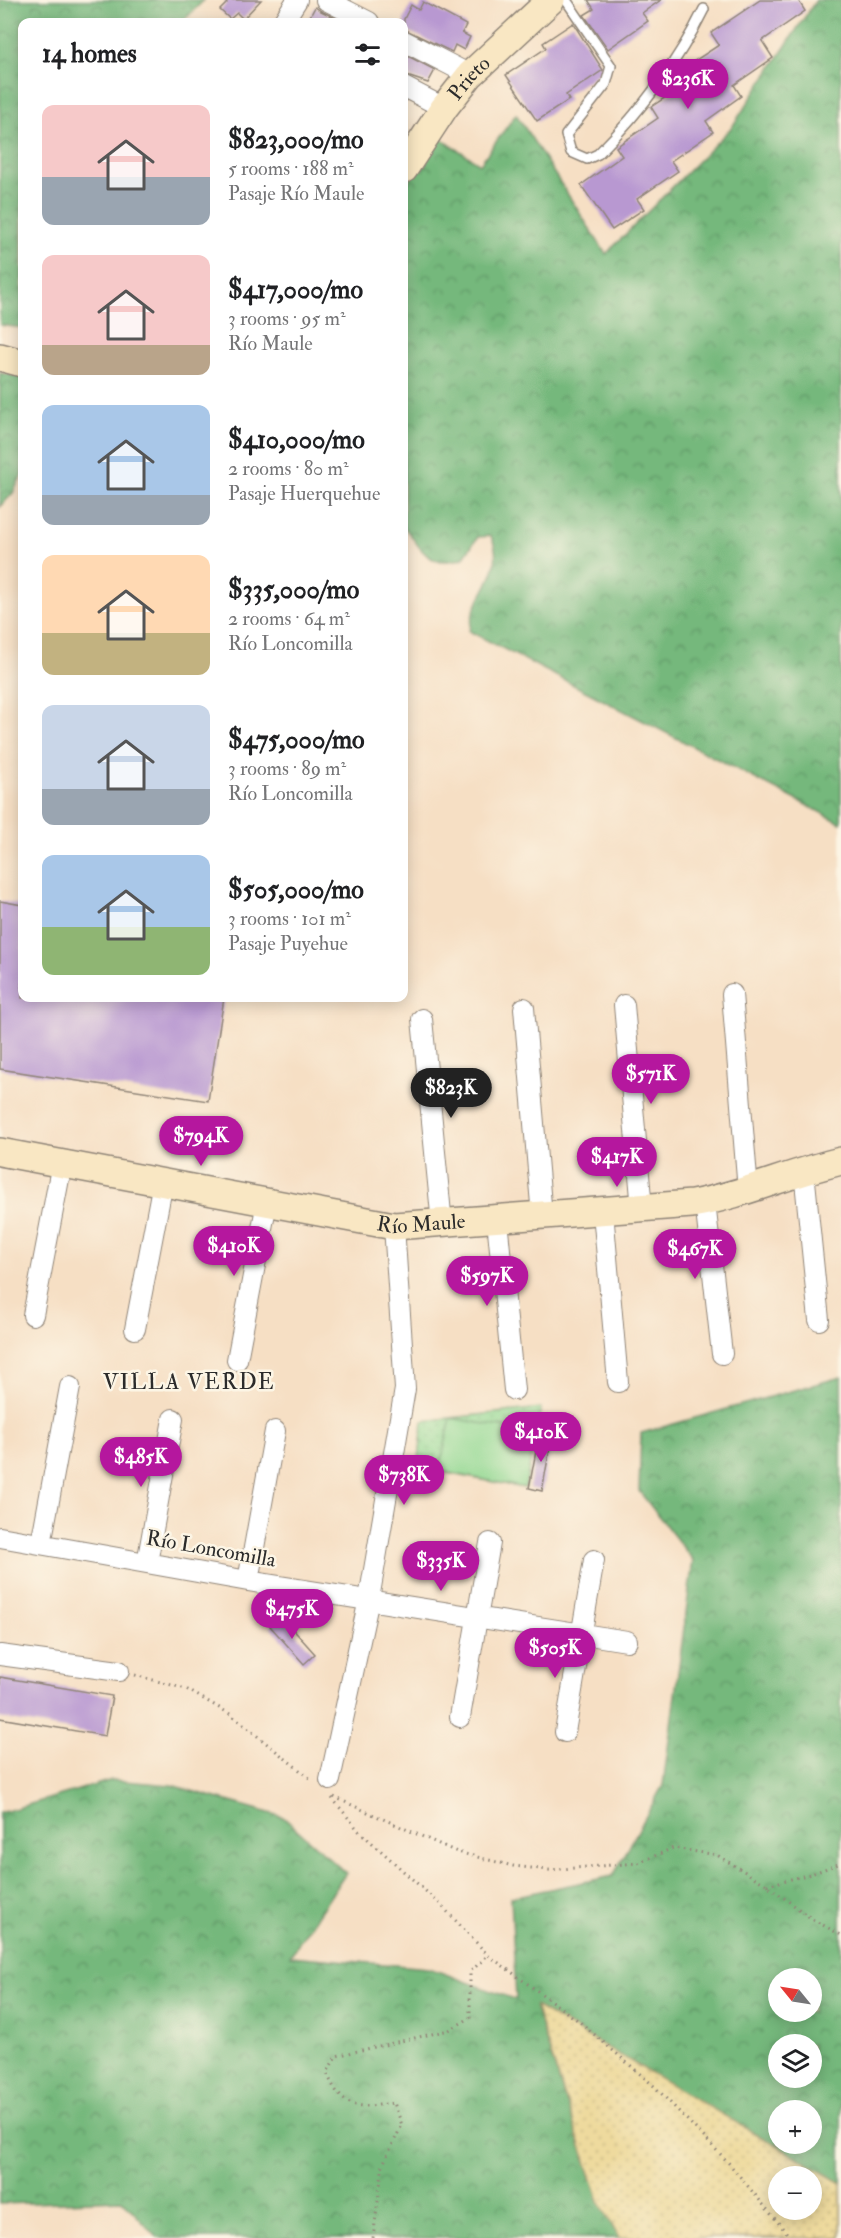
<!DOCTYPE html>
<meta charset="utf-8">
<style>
:root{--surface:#fff;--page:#f6f6f6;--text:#202124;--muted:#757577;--accent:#b5179e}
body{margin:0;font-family:"IM FELL Double Pica",serif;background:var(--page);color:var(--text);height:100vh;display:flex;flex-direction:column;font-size:22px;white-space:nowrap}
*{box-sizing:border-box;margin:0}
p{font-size:20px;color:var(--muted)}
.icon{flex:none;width:33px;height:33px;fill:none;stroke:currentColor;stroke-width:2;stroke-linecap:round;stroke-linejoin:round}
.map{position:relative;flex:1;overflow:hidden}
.panel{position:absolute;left:18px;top:18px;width:390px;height:984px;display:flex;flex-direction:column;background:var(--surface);border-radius:12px;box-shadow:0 3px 15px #0003}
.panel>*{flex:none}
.needle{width:39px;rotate:300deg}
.controls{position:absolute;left:768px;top:1968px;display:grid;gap:12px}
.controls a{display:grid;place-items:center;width:54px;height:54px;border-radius:50%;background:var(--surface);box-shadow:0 3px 15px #0003;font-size:30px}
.price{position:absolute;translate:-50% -51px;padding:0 14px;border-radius:21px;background:var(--accent);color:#fff;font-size:20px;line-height:39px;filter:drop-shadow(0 2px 3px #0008)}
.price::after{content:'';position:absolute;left:50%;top:36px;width:18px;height:14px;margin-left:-9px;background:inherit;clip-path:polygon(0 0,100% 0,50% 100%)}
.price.active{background:#222;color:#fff}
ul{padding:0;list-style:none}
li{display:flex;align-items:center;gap:18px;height:150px;padding:0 24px}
li span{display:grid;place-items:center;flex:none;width:168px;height:120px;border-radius:12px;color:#555}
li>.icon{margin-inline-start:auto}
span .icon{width:72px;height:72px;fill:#fffc;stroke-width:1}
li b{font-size:26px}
h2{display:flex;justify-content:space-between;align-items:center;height:72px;padding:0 24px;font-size:26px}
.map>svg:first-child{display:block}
.grass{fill:url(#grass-dots);stroke:#5e825e;stroke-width:1.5}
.forest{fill:url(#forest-crowns);stroke:#507254;stroke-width:1.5;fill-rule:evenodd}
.sand{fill:url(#sand-dots);stroke:#8c8264;stroke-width:1.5;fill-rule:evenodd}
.garden{fill:#92d892;stroke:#5e825e;stroke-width:1.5}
.building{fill:#b898d1}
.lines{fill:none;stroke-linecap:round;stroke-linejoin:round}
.lane-casing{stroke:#908578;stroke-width:12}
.street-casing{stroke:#908578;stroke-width:22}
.secondary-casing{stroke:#908578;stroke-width:30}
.path{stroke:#908578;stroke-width:3;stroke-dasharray:1.5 4.5;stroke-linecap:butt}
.lane{stroke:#fff;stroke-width:9}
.street{stroke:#fff;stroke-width:20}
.secondary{stroke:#f9e7c3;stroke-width:27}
.labels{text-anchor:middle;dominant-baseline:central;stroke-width:5;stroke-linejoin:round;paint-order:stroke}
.street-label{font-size:21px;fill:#2b2b2b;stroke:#fcf5e5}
.neighbourhood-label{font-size:22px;letter-spacing:1.5px;fill:#2b2b2b;stroke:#fcf5e5}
</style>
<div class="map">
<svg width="841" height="2238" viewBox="0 0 841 2238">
<defs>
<pattern id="grass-dots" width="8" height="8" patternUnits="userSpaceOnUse" patternTransform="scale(1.5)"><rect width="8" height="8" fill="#92d892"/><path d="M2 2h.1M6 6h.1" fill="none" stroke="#7eba7e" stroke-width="1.8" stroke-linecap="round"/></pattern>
<pattern id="forest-crowns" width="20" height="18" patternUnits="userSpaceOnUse" patternTransform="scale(1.5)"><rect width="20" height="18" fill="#75b87c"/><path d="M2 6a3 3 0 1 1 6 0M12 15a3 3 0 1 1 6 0" fill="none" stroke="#609666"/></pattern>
<pattern id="sand-dots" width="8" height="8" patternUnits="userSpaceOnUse" patternTransform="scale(1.5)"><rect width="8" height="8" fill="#eeda9e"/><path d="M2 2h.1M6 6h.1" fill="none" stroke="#cb8" stroke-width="1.8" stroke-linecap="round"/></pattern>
</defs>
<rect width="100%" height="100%" fill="#fcf5e5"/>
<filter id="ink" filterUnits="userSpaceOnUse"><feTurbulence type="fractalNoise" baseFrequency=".0167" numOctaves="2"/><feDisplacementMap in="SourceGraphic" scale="12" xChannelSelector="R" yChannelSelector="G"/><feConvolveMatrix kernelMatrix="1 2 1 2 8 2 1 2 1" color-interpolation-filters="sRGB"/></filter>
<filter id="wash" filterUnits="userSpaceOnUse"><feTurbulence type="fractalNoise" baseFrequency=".008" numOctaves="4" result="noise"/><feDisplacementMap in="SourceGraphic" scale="24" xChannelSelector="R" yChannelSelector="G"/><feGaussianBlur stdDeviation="1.35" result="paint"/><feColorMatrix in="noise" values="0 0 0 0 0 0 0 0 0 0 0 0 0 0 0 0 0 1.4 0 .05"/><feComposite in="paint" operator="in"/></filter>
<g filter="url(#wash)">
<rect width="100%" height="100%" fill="#f6dfc4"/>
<!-- grass -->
<path class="grass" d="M 541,1408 L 525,1488 L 418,1468 L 423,1421 Z"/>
<!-- forest -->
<path class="forest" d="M 0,0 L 204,0 L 182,22 L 22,22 L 22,328 L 0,325 Z
M 816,0 L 841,0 L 841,823 L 469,631 C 471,623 472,615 475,608 C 487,583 504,564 491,536 L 478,537 L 463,558 C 427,569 423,550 404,527 L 404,189 L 437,136 L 480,164 L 516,114 L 606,254 L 732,127 Z
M 0,373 L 22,377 L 22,475 L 13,493 L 0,507 Z
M 841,1377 L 841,2183 L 535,2007 L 599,2200 L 619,2238 L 158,2238 L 122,2200 L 0,2204 L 0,1813 L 112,1780 L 171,1785 L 283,1817 L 346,1873 L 290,1956 L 429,1968 L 516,2000 L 511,1897 L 613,1876 L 663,1785 L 693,1560 L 639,1491 L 641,1433 ZM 778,1978 L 812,1978 L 812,2012 L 778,2012 ZM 778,2044 L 812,2044 L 812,2078 L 778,2078 ZM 778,2110 L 812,2110 L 812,2144 L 778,2144 Z"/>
<!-- sand -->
<path class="sand" d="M 535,2006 L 841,2183 L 841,2238 L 619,2238 L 599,2201 ZM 778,2176 L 812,2176 L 812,2210 L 778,2210 Z"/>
<!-- garden -->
<path class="garden" d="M 451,1418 L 536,1433 L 525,1488 L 439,1471 Z"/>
<g id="blocks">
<!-- building -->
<path class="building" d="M 224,0 L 261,0 L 243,19 L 237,13 L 230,19 L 220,10 L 227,3 Z
M 588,0 L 661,0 L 642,13 L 648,21 L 608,49 L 584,15 L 594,9 Z
M 760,0 L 798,0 L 805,11 L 762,41 L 773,58 L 734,85 L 741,96 L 706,121 L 713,132 L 671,161 L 678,171 L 637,199 L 644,209 L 612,230 L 581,185 L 622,156 L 616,147 L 658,118 L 651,107 L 687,83 L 679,71 L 719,45 L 711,33 Z
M 423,2 L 466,25 L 462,33 L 470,37 L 464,50 L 455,45 L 452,52 L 404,29 L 404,19 L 411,5 L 419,10 Z
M 315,7 L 321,11 L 344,22 L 307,22 Z
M 573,23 L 603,70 L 566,95 L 569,100 L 537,121 L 506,75 L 546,48 L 543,43 Z
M 404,54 L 435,70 L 428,83 L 404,75 Z
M 0,901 L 22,905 L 22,998 L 224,998 L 208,1101 L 0,1069 Z
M 539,1435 L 552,1437 L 542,1491 L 529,1488 Z
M 281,1616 L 315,1654 L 304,1664 L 270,1626 Z
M 0,1677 L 112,1696 L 105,1736 L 0,1718 Z"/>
</g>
</g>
<g filter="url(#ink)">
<use href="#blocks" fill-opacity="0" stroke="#908578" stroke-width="1.5"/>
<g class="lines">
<defs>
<path id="lane" d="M 566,0 L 611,66 L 606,84 L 566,135 L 571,152 L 587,159 L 598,154 C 641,111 677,64 704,9"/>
<path id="street" d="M 326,0 L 369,22
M 283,22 L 297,0
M 404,41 L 470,75
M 404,87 L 444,108
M 732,994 L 748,1191
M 624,1005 L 642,1209
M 524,1008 L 542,1216
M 422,1019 L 442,1224
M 804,1171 L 819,1320
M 705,1202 L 722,1354
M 603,1212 L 618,1382
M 497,1220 L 514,1390
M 33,1315 L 62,1163
M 135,1329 L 163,1182
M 237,1360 L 267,1202
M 0,1537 L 248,1581 L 627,1641
M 41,1544 L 70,1387
M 147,1563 L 173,1419
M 248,1581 L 275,1431
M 0,1655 L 119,1671
M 460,1717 L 490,1543
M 565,1732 L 594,1560
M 330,1780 L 369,1599 L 405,1389 L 394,1226"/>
<g id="secondary">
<path id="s1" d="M 404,169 L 444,108 L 470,75 L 551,0"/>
<path d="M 0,357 L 22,363"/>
<path id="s2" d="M 0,1152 L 394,1226 L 692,1204 C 743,1195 790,1173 841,1161"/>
</g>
</defs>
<!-- lane casing -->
<use href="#lane" class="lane-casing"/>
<!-- street casing -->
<use href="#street" class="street-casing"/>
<!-- secondary casing -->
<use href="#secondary" class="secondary-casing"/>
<!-- path -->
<path class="path" d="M 135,1675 L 186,1689 L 230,1714 L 312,1780
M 334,1797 L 457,1852 L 513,1866 L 549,1870 L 638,1863 L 673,1848 L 717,1855 L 767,1885 L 812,1919 L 841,1935
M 332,1798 L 359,1831 L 441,1905 L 488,1955 L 580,2022 L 654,2086 L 727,2161 L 791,2238
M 767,1885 L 811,1874 L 841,1863
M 373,2238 L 383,2164 L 402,2125 L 394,2103 C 357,2108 343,2111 327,2073 L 336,2056 L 449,2030 L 470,2018 L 470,1972 L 488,1955"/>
<!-- lane -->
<use href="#lane" class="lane"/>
<!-- street -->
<use href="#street" class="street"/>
<!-- secondary -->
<use href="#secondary" class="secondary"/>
</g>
</g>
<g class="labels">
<!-- street labels -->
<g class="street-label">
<text stroke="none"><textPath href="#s1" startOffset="112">Prieto</textPath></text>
<text stroke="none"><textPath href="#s2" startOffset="428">Río Maule</textPath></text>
<text transform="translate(211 1549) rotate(10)">Río Loncomilla</text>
</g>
<!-- neighbourhood labels -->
<g class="neighbourhood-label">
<text x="189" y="1382">VILLA VERDE</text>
</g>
</g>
</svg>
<div class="controls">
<a><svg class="needle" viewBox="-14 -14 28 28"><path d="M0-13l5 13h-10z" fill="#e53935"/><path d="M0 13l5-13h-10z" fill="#757577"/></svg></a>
<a><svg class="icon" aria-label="layers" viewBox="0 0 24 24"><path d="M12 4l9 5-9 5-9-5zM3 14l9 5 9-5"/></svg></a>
<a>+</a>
<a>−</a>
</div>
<b class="price" style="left:688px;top:110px">$236K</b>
<b class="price" style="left:651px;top:1105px">$571K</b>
<b class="price active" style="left:451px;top:1119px">$823K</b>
<b class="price" style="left:201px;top:1167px">$794K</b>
<b class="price" style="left:617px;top:1188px">$417K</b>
<b class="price" style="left:234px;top:1277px">$410K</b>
<b class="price" style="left:695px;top:1280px">$467K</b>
<b class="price" style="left:487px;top:1307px">$597K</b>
<b class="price" style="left:541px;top:1463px">$410K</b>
<b class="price" style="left:141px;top:1488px">$485K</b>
<b class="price" style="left:404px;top:1506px">$738K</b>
<b class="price" style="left:441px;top:1592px">$335K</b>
<b class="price" style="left:292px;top:1640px">$475K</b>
<b class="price" style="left:555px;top:1679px">$505K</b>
<section class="panel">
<h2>14 homes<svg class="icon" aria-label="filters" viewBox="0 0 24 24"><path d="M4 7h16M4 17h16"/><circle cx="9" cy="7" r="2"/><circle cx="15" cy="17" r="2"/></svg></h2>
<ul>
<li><span style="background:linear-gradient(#f6c9c9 60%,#9aa5b1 0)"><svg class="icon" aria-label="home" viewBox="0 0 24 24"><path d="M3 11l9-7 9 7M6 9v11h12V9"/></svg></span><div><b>$823,000/mo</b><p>5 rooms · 188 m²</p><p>Pasaje Río Maule</p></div></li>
<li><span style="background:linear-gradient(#f6c9c9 75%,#b9a48a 0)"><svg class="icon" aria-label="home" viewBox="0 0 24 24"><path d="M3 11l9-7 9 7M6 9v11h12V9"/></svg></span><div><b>$417,000/mo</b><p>3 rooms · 95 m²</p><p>Río Maule</p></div></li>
<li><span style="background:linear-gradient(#a9c7e8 75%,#9aa5b1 0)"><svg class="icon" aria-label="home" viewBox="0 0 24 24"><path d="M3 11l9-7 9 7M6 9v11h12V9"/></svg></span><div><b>$410,000/mo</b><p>2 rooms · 80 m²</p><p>Pasaje Huerquehue</p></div></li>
<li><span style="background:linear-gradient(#ffd9b3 65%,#c2b280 0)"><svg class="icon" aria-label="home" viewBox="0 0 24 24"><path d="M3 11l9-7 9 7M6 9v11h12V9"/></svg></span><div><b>$335,000/mo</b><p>2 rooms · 64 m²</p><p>Río Loncomilla</p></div></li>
<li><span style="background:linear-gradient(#c9d6e8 70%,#9aa5b1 0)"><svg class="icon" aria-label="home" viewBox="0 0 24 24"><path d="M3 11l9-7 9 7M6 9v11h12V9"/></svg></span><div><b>$475,000/mo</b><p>3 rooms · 89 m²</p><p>Río Loncomilla</p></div></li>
<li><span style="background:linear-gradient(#a9c7e8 60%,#8fb573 0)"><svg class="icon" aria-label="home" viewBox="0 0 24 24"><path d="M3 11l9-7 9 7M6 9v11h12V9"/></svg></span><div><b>$505,000/mo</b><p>3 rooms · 101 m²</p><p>Pasaje Puyehue</p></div></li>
</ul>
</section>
</div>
